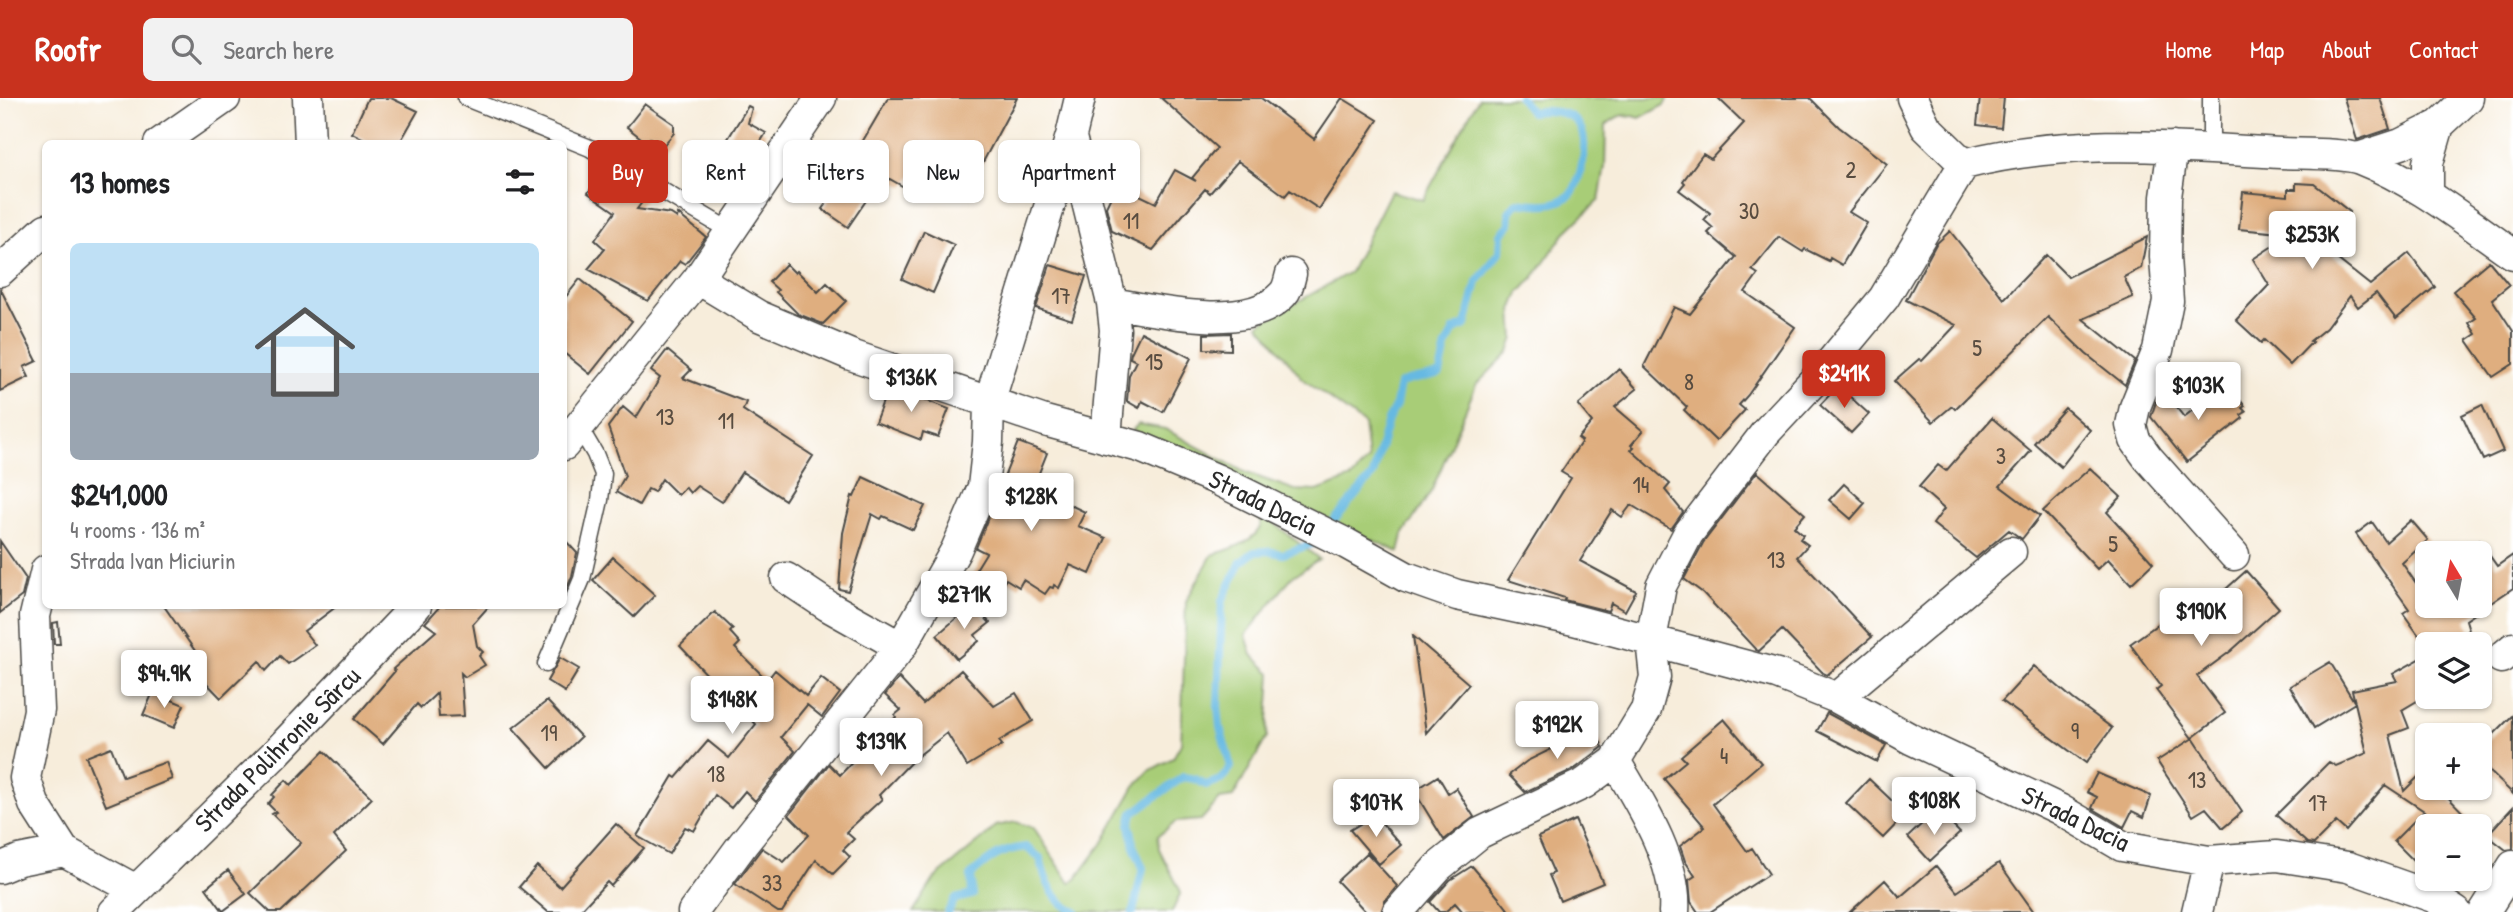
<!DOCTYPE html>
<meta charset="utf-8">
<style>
:root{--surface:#fff;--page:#f2f2f2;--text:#202124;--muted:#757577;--line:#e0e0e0;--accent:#c8321e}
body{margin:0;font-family:"Patrick Hand",sans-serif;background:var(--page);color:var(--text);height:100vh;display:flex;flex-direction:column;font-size:26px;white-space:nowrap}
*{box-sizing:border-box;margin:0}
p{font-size:23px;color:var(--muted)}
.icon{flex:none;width:38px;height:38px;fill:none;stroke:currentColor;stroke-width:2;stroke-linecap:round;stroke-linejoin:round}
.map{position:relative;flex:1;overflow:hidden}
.details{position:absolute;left:42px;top:42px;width:525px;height:469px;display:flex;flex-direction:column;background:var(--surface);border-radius:10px;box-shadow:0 2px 5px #0004}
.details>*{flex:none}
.hud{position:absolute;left:588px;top:42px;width:665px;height:63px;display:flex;gap:14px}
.needle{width:46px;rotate:350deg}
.controls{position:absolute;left:2415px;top:443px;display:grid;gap:14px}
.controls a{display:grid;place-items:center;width:77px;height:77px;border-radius:10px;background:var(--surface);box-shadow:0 2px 5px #0004;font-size:35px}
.price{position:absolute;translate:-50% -60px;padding:0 16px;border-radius:7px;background:#fff;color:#222;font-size:23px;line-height:46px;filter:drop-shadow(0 2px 4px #0008)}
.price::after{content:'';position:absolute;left:50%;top:42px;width:21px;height:16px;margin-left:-10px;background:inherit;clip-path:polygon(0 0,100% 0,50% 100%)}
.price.current{background:var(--accent);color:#fff}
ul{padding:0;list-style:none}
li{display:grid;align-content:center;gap:14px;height:371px;padding:0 28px}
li+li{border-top:2px solid var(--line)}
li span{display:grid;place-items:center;height:217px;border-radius:10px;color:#555}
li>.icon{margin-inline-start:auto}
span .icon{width:126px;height:126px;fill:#fffc;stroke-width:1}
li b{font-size:30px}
h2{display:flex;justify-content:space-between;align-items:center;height:84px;padding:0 28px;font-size:30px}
.tag{padding:0 24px;border-radius:10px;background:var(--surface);box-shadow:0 2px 5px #0004;font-size:24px;line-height:63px}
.tag.current{background:var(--accent);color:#fff}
header{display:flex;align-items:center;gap:42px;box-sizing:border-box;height:98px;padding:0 35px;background:var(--accent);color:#fff}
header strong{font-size:33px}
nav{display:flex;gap:38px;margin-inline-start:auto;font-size:24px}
.search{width:490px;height:63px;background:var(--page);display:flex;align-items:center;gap:18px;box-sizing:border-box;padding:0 24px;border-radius:10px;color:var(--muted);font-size:26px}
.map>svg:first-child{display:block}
.green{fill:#a8cd77;stroke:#6a7c51;stroke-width:2}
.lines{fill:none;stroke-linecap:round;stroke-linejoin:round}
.stream{stroke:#66b9e2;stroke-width:8}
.building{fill:#dfae7f}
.lane-casing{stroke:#4a4845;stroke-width:19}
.street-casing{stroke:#4a4845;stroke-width:33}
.lane{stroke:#fff;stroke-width:16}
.street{stroke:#fff;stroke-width:30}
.labels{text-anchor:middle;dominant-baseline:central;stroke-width:5;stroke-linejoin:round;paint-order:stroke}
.number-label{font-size:23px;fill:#584c40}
.street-label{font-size:26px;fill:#2b2b2b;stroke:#fff}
</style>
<header>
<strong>Roofr</strong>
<div class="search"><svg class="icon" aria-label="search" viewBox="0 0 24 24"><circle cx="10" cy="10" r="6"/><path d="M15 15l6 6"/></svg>Search here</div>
<nav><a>Home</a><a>Map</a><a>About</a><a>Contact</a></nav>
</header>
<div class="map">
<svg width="2513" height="814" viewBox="0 0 2513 814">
<rect width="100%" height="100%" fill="#fff"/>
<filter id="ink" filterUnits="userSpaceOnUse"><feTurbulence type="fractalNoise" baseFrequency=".0143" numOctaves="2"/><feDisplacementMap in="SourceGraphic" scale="14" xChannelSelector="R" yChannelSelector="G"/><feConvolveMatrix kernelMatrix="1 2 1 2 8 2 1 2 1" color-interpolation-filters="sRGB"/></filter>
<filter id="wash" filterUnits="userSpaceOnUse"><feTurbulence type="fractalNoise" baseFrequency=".00686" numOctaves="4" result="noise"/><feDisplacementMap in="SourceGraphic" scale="28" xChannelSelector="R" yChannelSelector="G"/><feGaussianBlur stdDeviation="1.57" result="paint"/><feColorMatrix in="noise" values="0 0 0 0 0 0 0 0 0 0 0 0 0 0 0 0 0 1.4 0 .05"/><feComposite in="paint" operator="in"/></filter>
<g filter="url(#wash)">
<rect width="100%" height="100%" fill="#f7eddb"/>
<!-- green -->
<path class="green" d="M 1479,0 L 1669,0 L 1664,7 L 1640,20 C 1624,15 1619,16 1606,27 L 1605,69 L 1599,102 L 1565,135 L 1533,180 L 1519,195 L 1512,212 L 1514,240 L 1509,254 L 1476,287 L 1432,392 L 1403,437 L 1399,454 L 1132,333 L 1138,326 L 1165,331 L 1244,374 L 1295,392 L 1317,393 L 1352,380 L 1368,362 L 1364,326 L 1303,281 L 1259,226 L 1350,174 L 1391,93 L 1423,102 Z
M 1260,414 L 1319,461 L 1292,479 L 1246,537 L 1252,557 L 1271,575 L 1267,639 L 1233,699 L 1220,701 L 1201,722 L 1176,724 L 1158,738 L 1159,751 L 1181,794 L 1172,814 L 913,814 L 935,780 L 986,738 L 996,728 L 1016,724 L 1034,730 L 1070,785 L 1076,781 L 1102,746 L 1135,688 L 1149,673 L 1173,660 L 1181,646 L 1186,503 L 1212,457 C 1227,452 1257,444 1261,426 C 1261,423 1260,418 1260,414 Z"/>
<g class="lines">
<!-- stream -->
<path class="stream" d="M 1328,430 L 1373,377 L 1388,322 L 1396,307 L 1400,286 C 1413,279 1426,281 1440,276 L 1446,248 L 1454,232 L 1466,227 L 1477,184 L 1500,154 L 1501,136 L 1510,126 L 1509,114 L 1517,104 C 1534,106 1555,110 1570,97 C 1577,90 1580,76 1582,66 C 1591,24 1572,9 1531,14 L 1520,0
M 948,814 L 955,801 L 972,797 L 971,777 C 990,760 1000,752 1026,749 L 1040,760 C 1045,783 1053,804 1076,814
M 1133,814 L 1143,770 L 1134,749 L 1130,726 L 1133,715 L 1183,679 L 1195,681 L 1206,687 L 1221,682 L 1231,669 L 1220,629 L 1218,608 L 1222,503 L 1241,464 L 1254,454 L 1267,453 L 1283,456 L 1315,445 L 1319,440"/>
</g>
<g id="blocks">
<!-- building -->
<path class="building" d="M 368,0 L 391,0 L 418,13 L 399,46 L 374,46 L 352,35 Z
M 888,0 L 1017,0 L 974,81 L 951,71 L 948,75 L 945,73 L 943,74 L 935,67 L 924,84 L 912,77 L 904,89 L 886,79 L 881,89 L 876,88 L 848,129 L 822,111 L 841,85 L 852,64 L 851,63 Z
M 1161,0 L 1261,0 L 1314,41 L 1342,0 L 1378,22 L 1319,111 L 1290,92 L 1285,98 L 1238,63 L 1210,95 L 1205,91 L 1153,152 L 1112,133 L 1106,109 L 1117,86 L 1156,105 L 1175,72 L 1196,83 L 1192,80 L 1217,50 Z
M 1718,0 L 1810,0 L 1839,29 L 1887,66 L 1849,114 L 1867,125 L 1842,167 L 1830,160 L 1829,163 L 1805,151 L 1803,154 L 1779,139 L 1752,172 L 1758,176 L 1745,194 L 1795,229 L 1748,297 L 1739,307 L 1745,312 L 1716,343 L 1684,312 L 1687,309 L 1644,268 L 1674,209 L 1690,216 L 1736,159 L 1708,135 L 1713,130 L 1704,122 L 1710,115 L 1679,92 L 1685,85 L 1683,83 L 1703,56 L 1711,61 L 1744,25 Z
M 1980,0 L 2004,0 L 2001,30 L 1977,27 Z
M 2344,0 L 2380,0 L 2390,31 L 2357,42 Z
M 645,6 L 674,26 L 674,35 L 662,49 L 650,40 L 646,44 L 627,29 Z
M 748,8 L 752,10 L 748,25 L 766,35 L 753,56 L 742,51 L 734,81 L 690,69 L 696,46 L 721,52 Z
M 604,71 L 646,99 L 637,111 L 671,116 L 677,120 L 678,116 L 706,139 L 685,166 L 680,163 L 648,203 L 588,171 L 605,151 L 595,142 L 615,114 L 588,95 Z
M 2296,85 L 2314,86 L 2350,114 L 2322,149 L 2370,187 L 2409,155 L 2435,189 L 2396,221 L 2376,195 L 2358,209 L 2350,198 L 2326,230 L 2310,243 L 2312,244 L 2290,267 L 2264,242 L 2261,245 L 2236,222 L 2269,187 L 2253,161 L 2291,136 L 2239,131 L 2243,94 L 2288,98 L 2288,91 L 2296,91 Z
M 924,133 L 954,147 L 933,195 L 902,181 Z
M 1950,133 L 2004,201 L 2046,157 L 2068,179 L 2147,139 L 2141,170 L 2124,179 L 2133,199 L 2083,221 L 2135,263 L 2125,287 L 2086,256 L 2048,219 L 1955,311 L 1952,308 L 1933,324 L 1894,283 L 1919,261 L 1922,263 L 1956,227 L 1906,202 L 1936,146 Z
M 2489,163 L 2509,187 L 2492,201 L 2513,233 L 2513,266 L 2493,279 L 2467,242 L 2476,236 L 2469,225 L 2476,220 L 2453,193 Z
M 786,166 L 795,175 L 797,173 L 818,194 L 827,185 L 846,203 L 823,226 L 798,216 L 776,194 L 778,192 L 769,184 Z
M 1050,167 L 1086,178 L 1072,222 L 1036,210 Z
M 580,181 L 632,223 L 590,276 L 564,255 L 564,201 Z
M 0,190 L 37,263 L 24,269 L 29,279 L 0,293 Z
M 1141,234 L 1191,260 L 1163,314 L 1142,303 L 1139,310 L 1127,303 L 1129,277 L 1136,263 L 1130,260 L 1131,255 Z
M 1231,235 L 1231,252 L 1204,251 L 1204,236 Z
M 667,252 L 691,272 L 683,280 L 746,304 L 743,312 L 813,358 L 785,402 L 742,374 L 722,404 L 697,388 L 690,395 L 685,389 L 678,397 L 662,381 L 654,394 L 648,391 L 639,407 L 616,394 L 625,378 L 608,329 L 623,309 L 636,320 L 660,280 L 651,273 Z
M 1619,271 L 1637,291 L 1615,309 L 1643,333 L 1631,347 L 1634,349 L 1631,352 L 1670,386 L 1665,392 L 1683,414 L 1671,431 L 1631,407 L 1622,419 L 1612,412 L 1580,463 L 1636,493 L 1625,513 L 1611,505 L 1608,513 L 1564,502 L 1565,500 L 1508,482 L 1571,380 L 1561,374 L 1582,343 L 1578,340 L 1592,324 L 1578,307 Z
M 2227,287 L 2245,308 L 2242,310 L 2246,314 L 2241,317 L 2243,320 L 2187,364 L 2151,319 L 2156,304 L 2160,300 L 2169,300 L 2184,319 L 2194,311 L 2196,313 Z
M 889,288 L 949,311 L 938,339 L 923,334 L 921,342 L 875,324 Z
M 1838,288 L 1869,316 L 1851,335 L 1820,307 Z
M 2482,307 L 2503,353 L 2483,362 L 2462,317 Z
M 2065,310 L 2090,332 L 2061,369 L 2034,345 Z
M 1992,320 L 2031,353 L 2000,388 L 2040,418 L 2022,441 L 2009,432 L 1976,460 L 1933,426 L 1944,411 L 1919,389 L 1938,367 L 1946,373 Z
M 1018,344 L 1047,355 L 1035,385 L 1049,391 L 1047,396 L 1085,414 L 1078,428 L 1106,440 L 1090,476 L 1070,467 L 1059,490 L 1054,487 L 1053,490 L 1050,489 L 1045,496 L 1023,482 L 1019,489 L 1006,481 L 992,503 L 967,486 L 986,455 L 976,450 Z
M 2090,370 L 2121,399 L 2107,414 L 2153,465 L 2131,486 L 2108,461 L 2097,471 L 2043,413 Z
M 1757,374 L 1805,416 L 1794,429 L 1803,437 L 1800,441 L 1808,447 L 1797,459 L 1872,539 L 1827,577 L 1823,575 L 1782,532 L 1759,553 L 1756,552 L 1703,495 L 1684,481 L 1703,445 Z
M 863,379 L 925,408 L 913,432 L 883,418 L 881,421 L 872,416 L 848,493 L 839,491 L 843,435 L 852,398 L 854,399 Z
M 1844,386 L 1865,405 L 1851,421 L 1829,402 Z
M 2411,422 L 2428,442 L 2402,465 L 2427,501 L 2427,508 L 2480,508 L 2480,444 L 2497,468 L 2513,457 L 2513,490 L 2466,522 L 2469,532 L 2450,546 L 2425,546 L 2403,515 L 2409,511 L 2356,436 L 2372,424 L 2386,444 Z
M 564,441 L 577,455 L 572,478 L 564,498 Z
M 0,443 L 26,481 L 22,498 L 0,515 Z
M 613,459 L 655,497 L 634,519 L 593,482 Z
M 2246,473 L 2279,510 L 2231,553 L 2197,578 L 2225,615 L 2192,640 L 2156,592 L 2161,588 L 2130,546 L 2158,526 L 2177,503 L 2196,518 Z
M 973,506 L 990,525 L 975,537 L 979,543 L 957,561 L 937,537 Z
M 164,508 L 337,508 L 304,533 L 315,547 L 288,566 L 280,558 L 266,573 L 259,563 L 221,600 L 196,574 L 204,566 Z
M 440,508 L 489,508 L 473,526 L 477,548 L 483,554 L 479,558 L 485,567 L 465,579 L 461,575 L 464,618 L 439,619 L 437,595 L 421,610 L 417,606 L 383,646 L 354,621 L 395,573 L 393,571 L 436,533 L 425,525 Z
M 715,514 L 733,531 L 730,534 L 740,545 L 735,550 L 767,582 L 775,572 L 806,598 L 821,580 L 840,595 L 822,619 L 807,607 L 781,639 L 795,653 L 755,703 L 745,693 L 731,710 L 715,697 L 694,733 L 685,729 L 669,756 L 637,738 L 673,678 L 676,680 L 708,643 L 729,660 L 756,626 L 728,601 L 729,600 L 680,548 Z
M 58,524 L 60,546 L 54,546 L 53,525 Z
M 1413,538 L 1469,586 L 1426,635 Z
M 2427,557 L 2427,597 L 2402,612 L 2409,630 L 2390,637 L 2404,693 L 2421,676 L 2427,682 L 2427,690 L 2439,690 L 2476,728 L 2427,728 L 2427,776 L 2394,743 L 2424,713 L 2385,687 L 2346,733 L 2336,724 L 2314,746 L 2307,745 L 2276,717 L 2329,664 L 2336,668 L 2367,655 L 2352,592 L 2397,583 L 2393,576 Z
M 560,560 L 579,571 L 565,594 L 547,583 Z
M 2330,564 L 2355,605 L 2314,630 L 2290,588 Z
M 2034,568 L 2073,601 L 2112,630 L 2086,665 L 2002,603 Z
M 961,572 L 994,608 L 1016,595 L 1033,623 L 999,643 L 1002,647 L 967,668 L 947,635 L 913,662 L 879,697 L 882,701 L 846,734 L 854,741 L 843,752 L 850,759 L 833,776 L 816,762 L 782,814 L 778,814 L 735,786 L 762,750 L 784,764 L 809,737 L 789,717 L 829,666 L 840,677 L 896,619 L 895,617 L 901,612 L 885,597 L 899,580 L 923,606 Z
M 153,594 L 184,607 L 174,630 L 143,617 Z
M 547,603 L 581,639 L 549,670 L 513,630 Z
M 1827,615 L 1886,647 L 1877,664 L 1817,633 Z
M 2513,617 L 2513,696 L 2480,664 L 2480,650 Z
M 1724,621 L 1761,665 L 1713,706 L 1747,753 L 1752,750 L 1769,776 L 1710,814 L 1698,814 L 1691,804 L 1689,782 L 1695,778 L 1685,763 L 1680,748 L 1705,729 L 1664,681 L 1686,663 L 1681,658 Z
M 1594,630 L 1603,649 L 1576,670 L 1525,694 L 1509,677 L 1527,663 Z
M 2193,640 L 2242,714 L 2223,730 L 2206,710 L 2193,718 L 2157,663 Z
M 111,649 L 123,679 L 166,664 L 172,681 L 106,708 L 86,659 Z
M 324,653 L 372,700 L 334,738 L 346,753 L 281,814 L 270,814 L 250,795 L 301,745 L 272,716 L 276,714 L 268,706 L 274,699 L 272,697 L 286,682 L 291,687 Z
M 2097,675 L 2151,698 L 2144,719 L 2132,713 L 2124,729 L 2092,710 L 2097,699 L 2087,694 Z
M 1438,678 L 1448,695 L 1456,690 L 1474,719 L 1444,742 L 1414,693 Z
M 1869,681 L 1906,716 L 1883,740 L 1846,705 Z
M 2513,709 L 2513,751 L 2506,752 L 2487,737 Z
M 1375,717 L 1401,747 L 1379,766 L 1350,732 Z
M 1942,717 L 1960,735 L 1930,763 L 1908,739 L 1927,721 L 1931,727 Z
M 1575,722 L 1603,785 L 1560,803 L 1549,777 L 1554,775 L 1538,739 Z
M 616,726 L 644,750 L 611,788 L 607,784 L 579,814 L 548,814 L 519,789 L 537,768 L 560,789 Z
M 1367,755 L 1397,788 L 1385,803 L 1381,814 L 1366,814 L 1337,783 Z
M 1999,765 L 2034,814 L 1850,814 L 1885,782 L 1900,799 L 1936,768 L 1957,794 Z
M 1472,768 L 1499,800 L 1510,814 L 1463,814 L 1455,805 L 1445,814 L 1439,814 L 1430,804 L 1450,782 Z
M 228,772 L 246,796 L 223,813 L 206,790 Z"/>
</g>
</g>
<g filter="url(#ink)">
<use href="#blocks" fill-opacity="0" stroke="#4a4845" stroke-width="2"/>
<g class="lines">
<defs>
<path id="lane" d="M 466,0 L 590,50 L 730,133
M 2211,0 L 2211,51
M 546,566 L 582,481 L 600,402 L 603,376 L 595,356 L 579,329"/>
<path id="street" d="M 308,0 L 310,46
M 1912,0 L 1926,29 L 1964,66 C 2068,39 2175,49 2281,55 C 2301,56 2344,55 2360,61 C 2416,83 2464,122 2513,156
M 1071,39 L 1112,205 L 1115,232 L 1106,340
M 159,46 L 225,0
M 2173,49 L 2166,99 L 2165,159 L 2168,203 L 2158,252 L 2135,309 L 2131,327 L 2135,342 L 2148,360 L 2234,457
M 2358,60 L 2401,46 L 2439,27 L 2468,0
M 2428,96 L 2428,65 L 2439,27
M 0,173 L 46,131
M 698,181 L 759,218 L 851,257 L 1045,323 L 1140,349 L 1216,381 L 1347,446 L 1406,479 L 1457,497 L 1574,522 L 1777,576 L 1837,600 L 1911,641 L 2059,711 L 2122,748 L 2209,763 L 2277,758 L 2348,769 L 2433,799 L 2456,814
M 1112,205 C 1157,213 1249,235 1283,196 C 1288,191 1289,183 1291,176
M 564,347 L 698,181 L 821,0
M 46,472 L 35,518 L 39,612 L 25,680 L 34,706 L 64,753 L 136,792
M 786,480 L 828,508 L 901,549
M 2501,560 L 2513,550
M 1837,600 L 2011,454
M 1615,663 C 1640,705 1678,764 1674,814
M 0,770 L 19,762 L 64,753
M 114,814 L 275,656 L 416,508
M 693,814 L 743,746 L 901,549 L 956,452 L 983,389 L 988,344 L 989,305 L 1071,38 L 1080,0
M 1398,814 L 1438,769 L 1480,735 L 1585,685 L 1615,663 L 1646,612 L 1655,579 L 1651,542 L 1661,488 L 1688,436 L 1766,334 L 1826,270 L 1884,200 L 1964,66
M 2197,814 L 2209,763
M 2484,814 L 2513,768"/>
</defs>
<!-- lane casing -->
<use href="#lane" class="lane-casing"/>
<!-- street casing -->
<use href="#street" class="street-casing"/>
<!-- lane -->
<use href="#lane" class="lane"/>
<!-- street -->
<use href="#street" class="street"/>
</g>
</g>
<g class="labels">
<!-- number labels -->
<g class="number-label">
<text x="1851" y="71">2</text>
<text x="1749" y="112">30</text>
<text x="1131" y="122">11</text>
<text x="1061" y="197">17</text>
<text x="1977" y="249">5</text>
<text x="1154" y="263">15</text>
<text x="1689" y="283">8</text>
<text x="665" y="318">13</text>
<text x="726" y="322">11</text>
<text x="2001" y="357">3</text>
<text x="1641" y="386">14</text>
<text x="2113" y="445">5</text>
<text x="1776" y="461">13</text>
<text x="2075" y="632">9</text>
<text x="549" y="634">19</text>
<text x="1724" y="657">4</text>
<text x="716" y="675">18</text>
<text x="2197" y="681">13</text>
<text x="2318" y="704">17</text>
<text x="772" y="784">33</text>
</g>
<!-- street labels -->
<g class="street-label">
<text transform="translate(1263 404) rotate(26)">Strada Dacia</text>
<text transform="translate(277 651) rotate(-45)">Strada Polihronie Sârcu</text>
<text transform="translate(2076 720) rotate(26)">Strada Dacia</text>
</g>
</g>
</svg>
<div class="controls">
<a><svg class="needle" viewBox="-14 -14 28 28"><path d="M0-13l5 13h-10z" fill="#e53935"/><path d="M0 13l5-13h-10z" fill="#757577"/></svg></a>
<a><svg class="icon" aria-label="layers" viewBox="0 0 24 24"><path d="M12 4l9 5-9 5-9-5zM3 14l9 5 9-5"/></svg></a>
<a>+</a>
<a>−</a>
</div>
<b class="price" style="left:2312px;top:173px">$253K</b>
<b class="price current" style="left:1844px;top:312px">$241K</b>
<b class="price" style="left:911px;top:316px">$136K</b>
<b class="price" style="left:2198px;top:324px">$103K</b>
<b class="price" style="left:1031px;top:435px">$128K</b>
<b class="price" style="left:964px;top:533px">$271K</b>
<b class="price" style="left:2201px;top:550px">$190K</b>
<b class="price" style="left:164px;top:612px">$94.9K</b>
<b class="price" style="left:732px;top:638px">$148K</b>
<b class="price" style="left:1557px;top:663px">$192K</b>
<b class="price" style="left:881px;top:680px">$139K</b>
<b class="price" style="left:1934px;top:739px">$108K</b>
<b class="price" style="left:1376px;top:741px">$107K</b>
<div class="hud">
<a class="tag current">Buy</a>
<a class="tag">Rent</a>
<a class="tag">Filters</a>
<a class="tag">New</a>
<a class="tag">Apartment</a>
</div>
<section class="details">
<h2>13 homes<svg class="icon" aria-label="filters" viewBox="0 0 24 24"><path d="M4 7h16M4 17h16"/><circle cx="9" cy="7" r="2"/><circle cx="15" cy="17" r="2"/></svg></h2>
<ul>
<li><span style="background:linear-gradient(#bfe0f5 60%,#9aa5b1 0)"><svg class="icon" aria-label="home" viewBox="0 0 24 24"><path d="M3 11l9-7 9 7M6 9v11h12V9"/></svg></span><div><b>$241,000</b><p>4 rooms · 136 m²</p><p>Strada Ivan Miciurin</p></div></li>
</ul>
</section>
</div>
